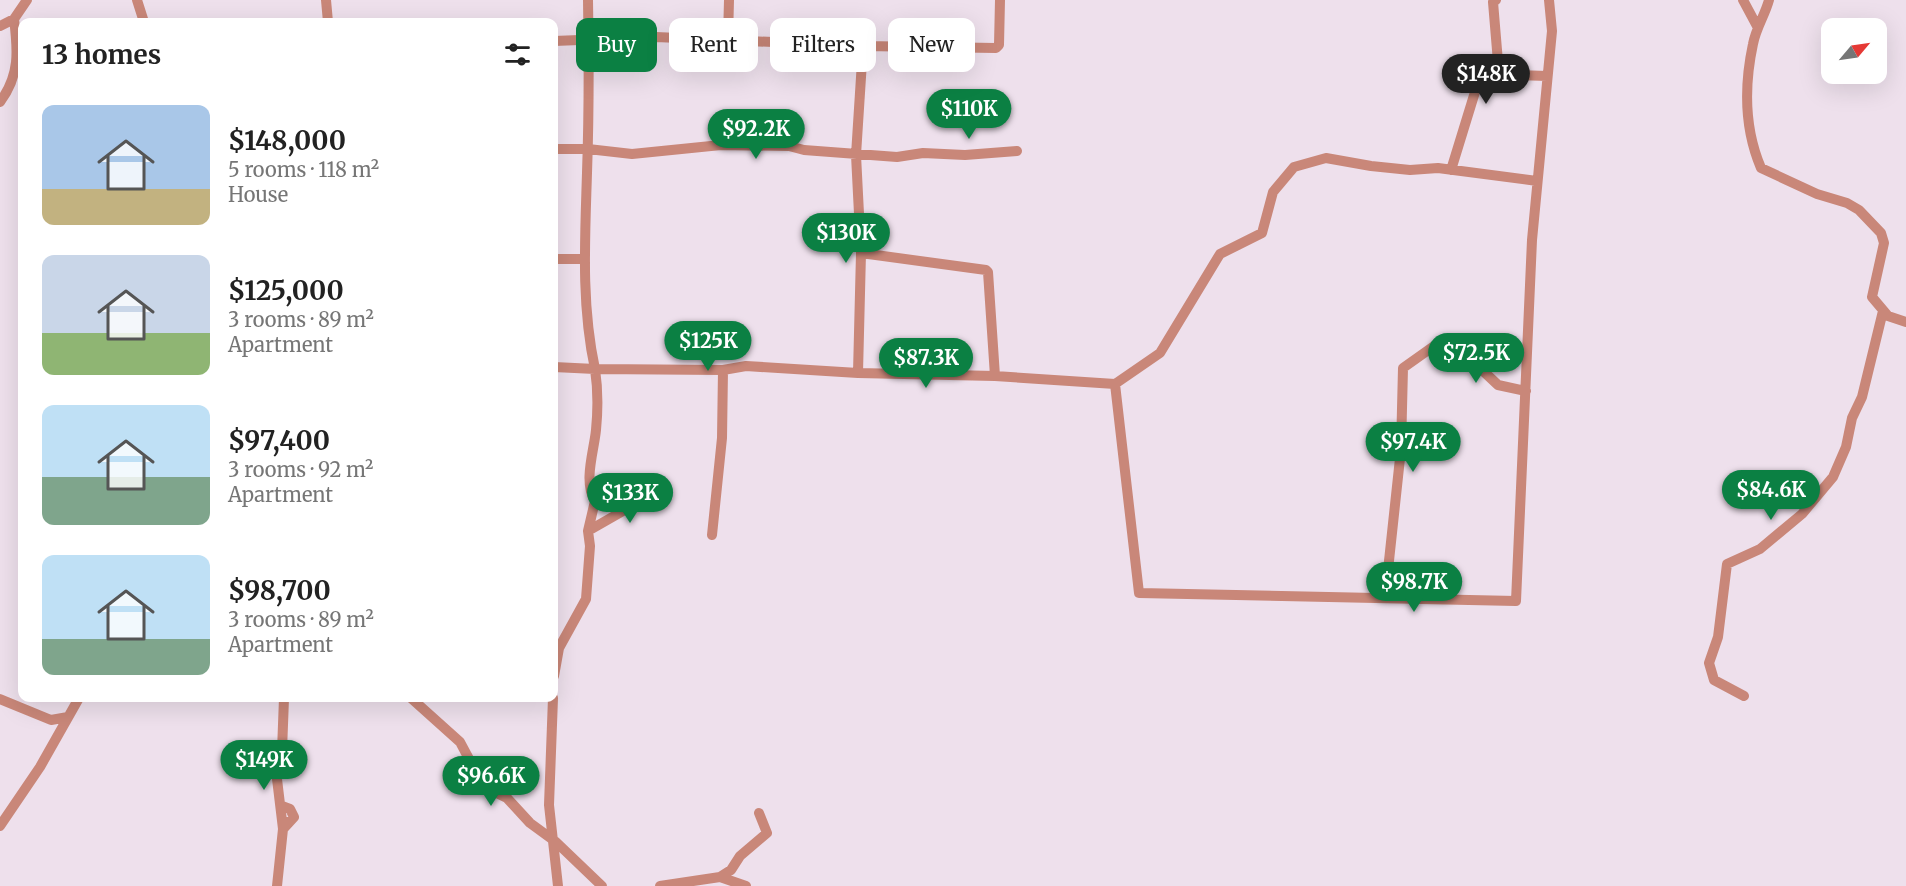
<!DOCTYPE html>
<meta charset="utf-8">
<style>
:root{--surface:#fff;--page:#f2f2f2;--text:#222;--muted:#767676;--accent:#0b8043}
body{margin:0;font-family:Merriweather,serif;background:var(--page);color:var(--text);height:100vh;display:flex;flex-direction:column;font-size:22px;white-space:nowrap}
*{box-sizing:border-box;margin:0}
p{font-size:20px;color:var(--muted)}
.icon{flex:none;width:33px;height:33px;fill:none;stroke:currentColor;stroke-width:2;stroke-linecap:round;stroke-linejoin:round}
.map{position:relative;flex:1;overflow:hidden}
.side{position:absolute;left:18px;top:18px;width:540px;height:684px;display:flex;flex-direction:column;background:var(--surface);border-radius:12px;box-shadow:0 6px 24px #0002}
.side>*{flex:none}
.guide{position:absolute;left:576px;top:18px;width:570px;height:54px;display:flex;gap:12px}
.needle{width:39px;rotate:61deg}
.fabs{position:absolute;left:1821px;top:18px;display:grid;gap:12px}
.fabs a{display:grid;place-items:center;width:66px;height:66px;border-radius:12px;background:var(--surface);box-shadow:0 6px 24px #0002;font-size:30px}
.price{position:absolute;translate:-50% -51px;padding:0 14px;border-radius:21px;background:var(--accent);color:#fff;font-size:20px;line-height:39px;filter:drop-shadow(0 2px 3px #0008)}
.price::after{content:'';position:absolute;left:50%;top:36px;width:18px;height:14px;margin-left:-9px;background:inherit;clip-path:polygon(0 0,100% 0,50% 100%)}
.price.active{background:#222;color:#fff}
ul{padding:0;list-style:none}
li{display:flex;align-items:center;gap:18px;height:150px;padding:0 24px}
li span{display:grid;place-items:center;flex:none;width:168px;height:120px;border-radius:12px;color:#555}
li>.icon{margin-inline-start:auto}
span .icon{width:72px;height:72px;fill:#fffc;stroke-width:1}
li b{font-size:26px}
h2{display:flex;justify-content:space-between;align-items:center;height:72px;padding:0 24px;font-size:26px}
.tag{padding:0 21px;border-radius:12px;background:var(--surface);box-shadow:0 6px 24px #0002;font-size:21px;line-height:54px}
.tag.active{background:var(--accent);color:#fff}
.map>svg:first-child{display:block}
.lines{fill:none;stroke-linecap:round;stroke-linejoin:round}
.minor{stroke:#c98779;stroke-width:10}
</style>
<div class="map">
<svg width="1906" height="886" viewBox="0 0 1906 886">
<rect width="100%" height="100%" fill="#eee0ec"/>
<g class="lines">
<!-- minor -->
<path class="minor" d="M 137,0 L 144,22
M 326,0 L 328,22
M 588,0 C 589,58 589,116 587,173 C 585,239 581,304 595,369 L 723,370
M 1496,0 L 1493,2 L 1499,74
M 1743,0 L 1758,28
M 1769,0 C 1765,15 1756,28 1753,44 C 1744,86 1744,128 1761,168 L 1817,194 L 1847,203 L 1859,210 L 1881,233 L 1884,243 L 1872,297 L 1888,316 L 1906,322
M 0,26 L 14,19 L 27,0
M 728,38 L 729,0
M 554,41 L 656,37 L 863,46 L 996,48 L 999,45 L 1000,0
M 0,102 C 20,75 18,51 14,19
M 554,149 L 588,149 L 632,154 L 721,145 L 789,146 L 804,150 L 897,157 L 923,153 L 965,155 L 1017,151
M 1451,170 L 1479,79 L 1490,74 L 1547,76
M 861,253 L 986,270 L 988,272 L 995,376 L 1115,384 L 1139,593 L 1516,601 L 1532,240 L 1552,31 L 1549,0
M 554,259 L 584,259
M 554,367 L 595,369 C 598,389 598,410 596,430 C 594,451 583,482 595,501 L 588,531 L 590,546 L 586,599 L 559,648 L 554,676
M 858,373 L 861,253 L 856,155 L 863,46
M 1115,384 L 1160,353 L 1220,254 L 1262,233 L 1273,192 L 1294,167 L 1326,158 L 1371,166 L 1410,170 L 1438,168 L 1537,181
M 588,531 L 623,511 L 636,484
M 712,535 L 722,438 L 723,370 L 746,366 L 858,373 L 995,376
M 1385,598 L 1401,449 L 1403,368 L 1434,346 L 1464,353 L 1498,385 L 1526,391
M 1744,696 L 1714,680 L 1709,663 L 1718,637 L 1727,564 L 1760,549 L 1802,514 L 1833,477 L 1846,447 L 1852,418 L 1862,397 L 1883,311
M 411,698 L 460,742 L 484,787 L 507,798 L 530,823 L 556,842 L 602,886
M 553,698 L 549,805 L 558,886
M 0,699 L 51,720 L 68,717
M 282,806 L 290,809 L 294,817 L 283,829
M 0,826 L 40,767 L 79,698
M 720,877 L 746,886
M 277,886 L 283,829 L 277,779 L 282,751 L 284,698
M 660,886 L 720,877 L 731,870 L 740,856 L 767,833 L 759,813"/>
</g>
</svg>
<div class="fabs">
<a><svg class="needle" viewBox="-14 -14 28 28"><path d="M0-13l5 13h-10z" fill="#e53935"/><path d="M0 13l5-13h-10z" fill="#767676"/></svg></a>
</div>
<b class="price active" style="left:1486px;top:105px">$148K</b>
<b class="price" style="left:969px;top:140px">$110K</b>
<b class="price" style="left:756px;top:160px">$92.2K</b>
<b class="price" style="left:846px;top:264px">$130K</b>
<b class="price" style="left:708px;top:372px">$125K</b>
<b class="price" style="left:1476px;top:384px">$72.5K</b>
<b class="price" style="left:926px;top:389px">$87.3K</b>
<b class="price" style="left:1413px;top:473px">$97.4K</b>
<b class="price" style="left:1771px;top:521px">$84.6K</b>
<b class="price" style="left:630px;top:524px">$133K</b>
<b class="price" style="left:1414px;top:613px">$98.7K</b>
<b class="price" style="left:264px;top:791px">$149K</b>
<b class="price" style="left:491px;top:807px">$96.6K</b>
<div class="guide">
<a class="tag active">Buy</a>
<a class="tag">Rent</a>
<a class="tag">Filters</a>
<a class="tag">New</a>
</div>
<section class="side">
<h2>13 homes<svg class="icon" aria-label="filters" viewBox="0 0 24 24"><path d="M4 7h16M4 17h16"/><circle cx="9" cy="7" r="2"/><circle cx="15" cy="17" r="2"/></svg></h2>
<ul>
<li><span style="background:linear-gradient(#a9c7e8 70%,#c2b280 0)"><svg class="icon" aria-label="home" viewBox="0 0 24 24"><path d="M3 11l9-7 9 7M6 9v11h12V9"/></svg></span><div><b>$148,000</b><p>5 rooms · 118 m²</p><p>House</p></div></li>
<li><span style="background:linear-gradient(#c9d6e8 65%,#8fb573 0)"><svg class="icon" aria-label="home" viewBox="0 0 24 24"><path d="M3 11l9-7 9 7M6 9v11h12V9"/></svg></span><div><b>$125,000</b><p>3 rooms · 89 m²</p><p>Apartment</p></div></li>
<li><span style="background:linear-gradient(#bfe0f5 60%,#7fa58c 0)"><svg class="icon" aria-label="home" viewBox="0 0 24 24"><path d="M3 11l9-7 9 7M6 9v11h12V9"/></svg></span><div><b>$97,400</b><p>3 rooms · 92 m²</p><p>Apartment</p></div></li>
<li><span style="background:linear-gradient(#bfe0f5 70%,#7fa58c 0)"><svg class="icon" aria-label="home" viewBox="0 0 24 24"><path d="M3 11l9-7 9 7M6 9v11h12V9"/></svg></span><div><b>$98,700</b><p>3 rooms · 89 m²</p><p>Apartment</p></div></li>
</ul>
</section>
</div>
